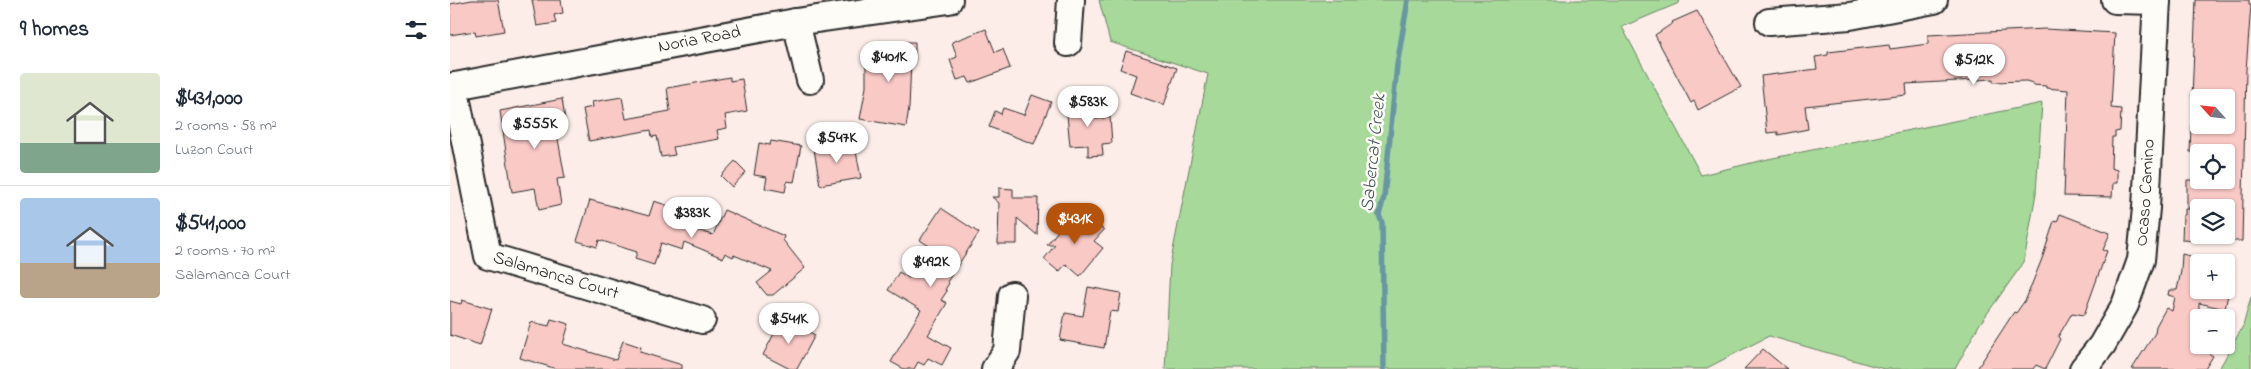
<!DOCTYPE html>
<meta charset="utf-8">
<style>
:root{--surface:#fff;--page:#f6f6f7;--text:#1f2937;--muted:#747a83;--line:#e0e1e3;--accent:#b45309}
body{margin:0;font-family:"Indie Flower",sans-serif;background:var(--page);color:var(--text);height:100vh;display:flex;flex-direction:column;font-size:19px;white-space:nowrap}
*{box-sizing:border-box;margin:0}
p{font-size:16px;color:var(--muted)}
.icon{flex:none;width:28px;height:28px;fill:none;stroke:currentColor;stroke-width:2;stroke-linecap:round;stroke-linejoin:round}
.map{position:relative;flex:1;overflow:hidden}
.side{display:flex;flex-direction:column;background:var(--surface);width:450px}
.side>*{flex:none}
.needle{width:32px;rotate:297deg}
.fabs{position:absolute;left:1740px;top:89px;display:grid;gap:10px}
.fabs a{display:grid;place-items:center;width:45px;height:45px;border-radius:5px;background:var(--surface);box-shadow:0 1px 4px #0004;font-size:25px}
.price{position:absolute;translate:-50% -42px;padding:0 11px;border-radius:18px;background:#fff;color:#222;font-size:16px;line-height:32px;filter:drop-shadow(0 1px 2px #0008)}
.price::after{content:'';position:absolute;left:50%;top:30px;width:15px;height:11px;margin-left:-8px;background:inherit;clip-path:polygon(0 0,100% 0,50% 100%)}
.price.on{background:var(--accent);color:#fff}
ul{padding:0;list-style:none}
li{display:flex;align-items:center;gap:15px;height:125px;padding:0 20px}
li+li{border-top:1px solid var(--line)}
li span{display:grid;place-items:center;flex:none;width:140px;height:100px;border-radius:5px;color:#555}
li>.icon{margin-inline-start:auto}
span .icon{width:60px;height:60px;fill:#fffc;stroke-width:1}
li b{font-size:21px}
h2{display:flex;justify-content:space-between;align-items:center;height:60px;padding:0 20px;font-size:21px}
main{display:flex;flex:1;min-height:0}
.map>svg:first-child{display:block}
.green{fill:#a6d99a;stroke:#688262}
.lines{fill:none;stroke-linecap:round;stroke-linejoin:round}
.stream{stroke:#6996a4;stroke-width:5.5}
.building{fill:#f9c9c6;stroke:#2b2b2b}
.minor-casing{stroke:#2b2b2b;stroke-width:30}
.minor{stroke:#fdfcf7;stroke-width:26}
.labels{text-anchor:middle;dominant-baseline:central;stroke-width:5;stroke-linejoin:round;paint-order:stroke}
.street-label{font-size:18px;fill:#2b2b2b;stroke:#fdfcf7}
.water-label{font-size:19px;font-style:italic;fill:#45585e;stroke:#fdfcf7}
</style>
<main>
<section class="side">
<h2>9 homes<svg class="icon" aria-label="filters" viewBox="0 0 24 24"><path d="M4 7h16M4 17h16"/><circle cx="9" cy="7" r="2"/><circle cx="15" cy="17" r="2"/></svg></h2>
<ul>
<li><span style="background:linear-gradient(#dfe7d0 70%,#7fa58c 0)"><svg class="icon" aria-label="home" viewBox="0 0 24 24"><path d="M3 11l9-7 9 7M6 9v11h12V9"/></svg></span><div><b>$431,000</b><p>2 rooms · 58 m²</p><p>Luzon Court</p></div></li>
<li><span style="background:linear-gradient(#a9c7e8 65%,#b9a48a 0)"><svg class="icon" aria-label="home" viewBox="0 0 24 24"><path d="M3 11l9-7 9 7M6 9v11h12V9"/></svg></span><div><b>$541,000</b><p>2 rooms · 70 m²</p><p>Salamanca Court</p></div></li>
</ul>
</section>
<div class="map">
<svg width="1801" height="369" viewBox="0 0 1801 369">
<rect width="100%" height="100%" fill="#fcede8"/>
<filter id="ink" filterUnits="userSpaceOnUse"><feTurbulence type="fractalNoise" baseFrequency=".02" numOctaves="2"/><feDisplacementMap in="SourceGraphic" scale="10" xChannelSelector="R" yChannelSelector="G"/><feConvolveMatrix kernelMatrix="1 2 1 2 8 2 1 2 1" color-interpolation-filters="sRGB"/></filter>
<g filter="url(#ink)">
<!-- green -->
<path class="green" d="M 649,0 L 1230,0 L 1229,3 L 1172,27 L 1251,175 L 1318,159 L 1592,103 L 1586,193 L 1574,262 L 1529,325 L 1505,369 L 1434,369 L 1319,336 L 1255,369 L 715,369 L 720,265 L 758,74 L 660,42 Z
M 1801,297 L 1801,369 L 1769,369 L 1793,326 Z"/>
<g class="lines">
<!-- stream -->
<path class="stream" d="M 934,369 L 932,223 L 929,215 L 934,197 L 947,65 L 958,0"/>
</g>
<!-- building -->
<path class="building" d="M 22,0 L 48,0 L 54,31 L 26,36 L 25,31 L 0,35 L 0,4 Z
M 82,0 L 111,0 L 113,13 L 104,15 L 106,23 L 87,26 Z
M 1746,0 L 1799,0 L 1799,5 L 1801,5 L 1796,70 L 1792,241 L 1776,241 L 1776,208 L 1737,208 L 1737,180 L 1776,180 L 1776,152 L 1740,152 L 1741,125 L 1776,125 L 1776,98 L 1742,98 Z
M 1247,11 L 1291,87 L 1248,110 L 1244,101 L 1241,103 L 1205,35 L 1223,23 L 1222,22 Z
M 536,29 L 545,52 L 553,49 L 560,68 L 520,83 L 517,77 L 507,80 L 500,60 L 507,57 L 502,42 Z
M 1595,29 L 1665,33 L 1661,108 L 1671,109 L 1670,131 L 1665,132 L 1665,137 L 1662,137 L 1661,168 L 1667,170 L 1667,183 L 1663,183 L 1662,197 L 1614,196 L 1618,90 L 1596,88 L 1596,86 L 1583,85 L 1583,83 L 1576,81 L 1543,82 L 1543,79 L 1456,84 L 1457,95 L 1355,106 L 1358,129 L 1328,135 L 1328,132 L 1317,133 L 1311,76 L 1367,69 L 1365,57 L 1378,55 L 1378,52 L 1439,45 L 1440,49 L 1478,44 L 1478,35 Z
M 423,42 L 465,42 L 465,60 L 461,60 L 459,108 L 456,127 L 410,119 L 416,87 L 416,58 L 423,58 Z
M 676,51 L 727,68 L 714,105 L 680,93 L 686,75 L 670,69 Z
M 280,77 L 280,81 L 292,79 L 297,111 L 275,115 L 277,128 L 267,130 L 269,139 L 223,147 L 225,155 L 211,157 L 207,136 L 202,137 L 201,130 L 139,141 L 133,109 L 143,107 L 142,102 L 172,97 L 176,119 L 220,111 L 217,88 Z
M 582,95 L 601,102 L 584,144 L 539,127 L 545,111 L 551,114 L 553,108 L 574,115 Z
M 112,99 L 116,126 L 106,128 L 115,178 L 107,179 L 111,205 L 89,210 L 85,188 L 62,192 L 50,111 Z
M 644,101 L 646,119 L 660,117 L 662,143 L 652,144 L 653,155 L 638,156 L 638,145 L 620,146 L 616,104 Z
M 321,141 L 351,146 L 344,182 L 337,181 L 335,192 L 315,188 L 317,177 L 304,175 L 309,143 L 320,145 Z
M 393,144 L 394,148 L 405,146 L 411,178 L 370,185 L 364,149 Z
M 285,161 L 296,172 L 282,187 L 271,176 Z
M 549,188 L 563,189 L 563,198 L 588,198 L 587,235 L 567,218 L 567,244 L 548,244 L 549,203 L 542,197 L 549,197 Z
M 140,200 L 199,216 L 204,201 L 225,208 L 221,222 L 263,235 L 274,210 L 334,236 L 333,240 L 355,268 L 323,295 L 317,295 L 307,283 L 322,271 L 284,255 L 283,257 L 275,253 L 273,258 L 234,242 L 232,250 L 211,243 L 204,265 L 185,259 L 187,252 L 149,240 L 147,247 L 127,241 Z
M 491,208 L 529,233 L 497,282 L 499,283 L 495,290 L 497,291 L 491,300 L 497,303 L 478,335 L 501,348 L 492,365 L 478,358 L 474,365 L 468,362 L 464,369 L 454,369 L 441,362 L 471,310 L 438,290 L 449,272 L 459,278 L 479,246 L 470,240 Z
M 1735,209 L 1749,209 L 1749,241 L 1732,240 L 1733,215 L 1735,215 Z
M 632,212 L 654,230 L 644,241 L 653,248 L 630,276 L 616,264 L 609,272 L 594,259 L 605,245 L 597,245 L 618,218 L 624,222 Z
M 1610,214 L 1660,233 L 1653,250 L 1657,251 L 1634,315 L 1622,313 L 1608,337 L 1610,339 L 1595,369 L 1586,365 L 1583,369 L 1527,369 L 1564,312 L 1566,313 L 1576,299 L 1593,256 L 1604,221 L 1607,222 Z
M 1732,254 L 1749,258 L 1749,290 L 1779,290 L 1775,309 L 1749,303 L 1749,345 L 1762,345 L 1758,353 L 1763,356 L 1755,369 L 1682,369 L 1705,333 L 1706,326 L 1716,308 L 1722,311 L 1725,297 L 1718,295 L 1719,290 L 1727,290 L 1731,271 Z
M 638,287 L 671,293 L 668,312 L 660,311 L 654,348 L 610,340 L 615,313 L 633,316 Z
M 12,300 L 42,309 L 30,345 L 0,335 L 0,301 L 11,304 Z
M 101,319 L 119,324 L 113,344 L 166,360 L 173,341 L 191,347 L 190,352 L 232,365 L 232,369 L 107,369 L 70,358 L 81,322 L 99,326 Z
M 336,320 L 365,335 L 347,369 L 340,369 L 313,355 L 327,328 L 331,330 Z
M 1313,349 L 1337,369 L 1294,369 Z"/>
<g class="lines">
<defs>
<g id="minor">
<path d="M 1665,0 L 1707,1"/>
<path d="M 346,22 L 360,80"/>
<path d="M 1319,22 L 1400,16 L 1484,0"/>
<path d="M 618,43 L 621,0"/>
<path id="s1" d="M 4,86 L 38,256 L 252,320"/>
<path id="s2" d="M 0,87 L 346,22 L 499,0"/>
<path d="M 545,369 L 557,351 L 562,295"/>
<path id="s3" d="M 1633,369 L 1652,345 L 1675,305 L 1691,260 L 1696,208 L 1707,0"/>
</g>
</defs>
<!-- minor casing -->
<use href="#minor" class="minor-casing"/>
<!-- minor -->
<use href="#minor" class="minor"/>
</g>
</g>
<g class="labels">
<!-- street labels -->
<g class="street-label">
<text stroke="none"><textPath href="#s2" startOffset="254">Noria Road</textPath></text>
<text stroke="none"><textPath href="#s3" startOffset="192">Ocaso Camino</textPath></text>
<text stroke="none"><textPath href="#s1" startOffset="244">Salamanca Court</textPath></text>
</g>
<!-- water labels -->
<g class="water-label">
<text transform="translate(924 153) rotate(-84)">Sabercat Creek</text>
</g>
</g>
</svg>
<div class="fabs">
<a><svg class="needle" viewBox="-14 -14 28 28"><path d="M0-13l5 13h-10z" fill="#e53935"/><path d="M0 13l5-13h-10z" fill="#747a83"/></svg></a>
<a><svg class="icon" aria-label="locate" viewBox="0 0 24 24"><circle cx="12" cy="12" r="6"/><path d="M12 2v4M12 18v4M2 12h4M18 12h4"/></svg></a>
<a><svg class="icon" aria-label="layers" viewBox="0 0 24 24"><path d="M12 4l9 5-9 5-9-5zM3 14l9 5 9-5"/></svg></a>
<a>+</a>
<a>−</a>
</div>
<b class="price" style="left:439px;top:83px">$401K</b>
<b class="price" style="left:1524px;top:86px">$512K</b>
<b class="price" style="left:638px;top:128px">$583K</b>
<b class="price" style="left:85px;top:150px">$555K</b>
<b class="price" style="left:387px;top:164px">$547K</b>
<b class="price" style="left:242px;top:239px">$383K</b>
<b class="price on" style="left:625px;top:245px">$431K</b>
<b class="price" style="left:481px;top:288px">$492K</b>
<b class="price" style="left:339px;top:345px">$541K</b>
</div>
</main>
